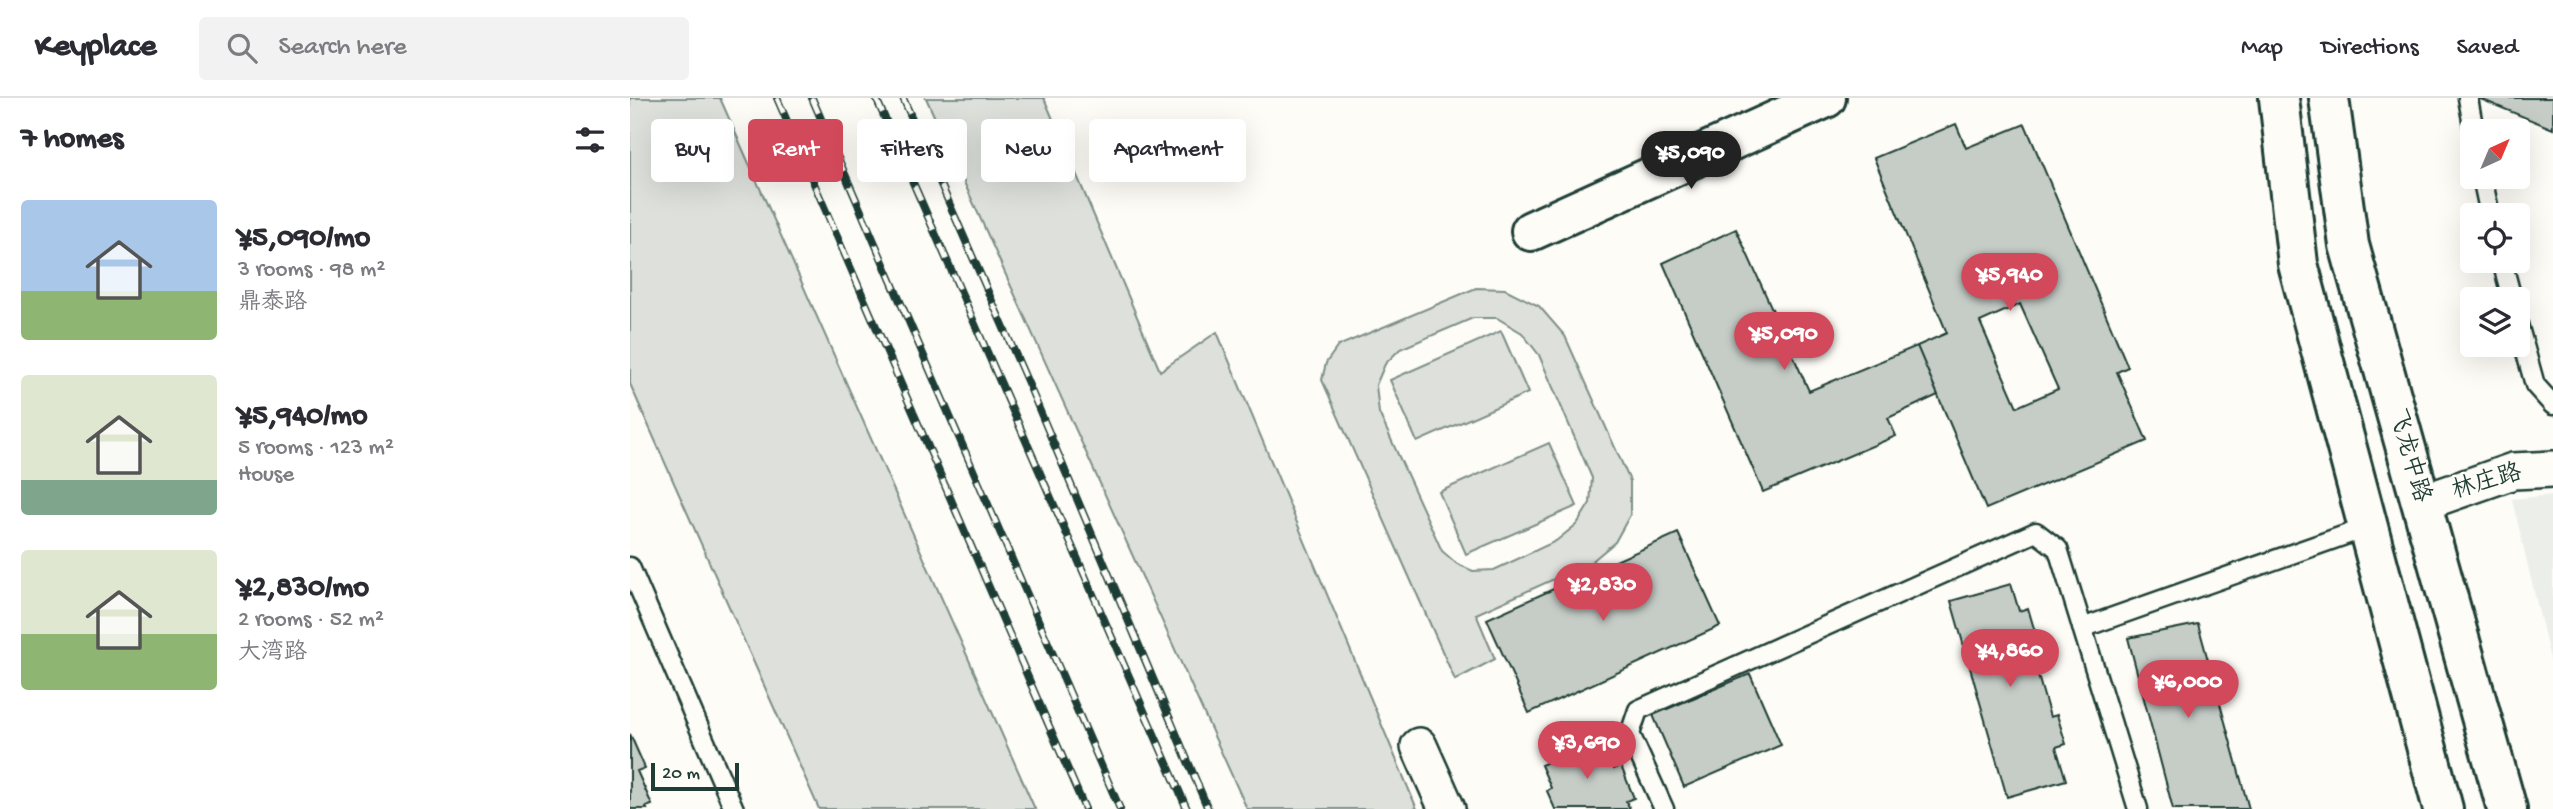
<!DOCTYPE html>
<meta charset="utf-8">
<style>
:root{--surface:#fff;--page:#f2f2f3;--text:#2b2b33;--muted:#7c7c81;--line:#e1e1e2;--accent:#d1495b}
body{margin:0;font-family:"Gochi Hand","LXGW WenKai TC",sans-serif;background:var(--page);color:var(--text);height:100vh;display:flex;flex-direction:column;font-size:26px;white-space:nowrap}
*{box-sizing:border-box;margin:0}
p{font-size:23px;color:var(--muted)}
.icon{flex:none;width:38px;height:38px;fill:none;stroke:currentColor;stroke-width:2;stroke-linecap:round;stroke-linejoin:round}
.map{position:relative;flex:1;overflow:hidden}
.sheet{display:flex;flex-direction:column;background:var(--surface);width:630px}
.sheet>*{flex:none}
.top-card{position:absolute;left:21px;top:21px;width:665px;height:63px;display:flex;gap:14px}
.needle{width:46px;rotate:44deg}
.fabs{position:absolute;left:1830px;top:21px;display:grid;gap:14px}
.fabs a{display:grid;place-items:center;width:70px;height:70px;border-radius:7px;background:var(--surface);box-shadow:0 7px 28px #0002;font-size:35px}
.scale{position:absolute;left:21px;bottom:18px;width:88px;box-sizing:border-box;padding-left:7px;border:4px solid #1f3d34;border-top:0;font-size:19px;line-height:24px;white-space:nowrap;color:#1f3d34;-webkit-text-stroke:5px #fdfcf7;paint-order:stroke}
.price{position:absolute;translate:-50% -60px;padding:0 16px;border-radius:24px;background:var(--accent);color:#fff;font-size:23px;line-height:46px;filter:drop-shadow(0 2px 4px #0008)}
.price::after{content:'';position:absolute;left:50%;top:42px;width:21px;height:16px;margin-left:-10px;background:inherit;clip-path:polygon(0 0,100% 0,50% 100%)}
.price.current{background:#222;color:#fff}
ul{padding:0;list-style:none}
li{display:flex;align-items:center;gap:21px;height:175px;padding:0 21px}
li span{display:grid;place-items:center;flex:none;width:196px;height:140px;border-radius:7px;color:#555}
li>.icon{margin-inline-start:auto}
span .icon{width:84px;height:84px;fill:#fffc;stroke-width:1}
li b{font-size:30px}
h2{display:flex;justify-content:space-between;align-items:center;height:84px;padding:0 21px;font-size:30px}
.tag{padding:0 24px;border-radius:7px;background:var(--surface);box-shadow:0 7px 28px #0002;font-size:24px;line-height:63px}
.tag.current{background:var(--accent);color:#fff}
header{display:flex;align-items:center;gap:42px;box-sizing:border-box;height:98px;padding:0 35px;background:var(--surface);border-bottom:2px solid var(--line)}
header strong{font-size:33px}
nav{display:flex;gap:38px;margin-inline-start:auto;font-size:24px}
.search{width:490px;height:63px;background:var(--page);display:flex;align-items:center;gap:18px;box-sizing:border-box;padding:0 24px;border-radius:7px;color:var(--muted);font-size:26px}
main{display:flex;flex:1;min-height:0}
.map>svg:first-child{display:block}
.built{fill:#eceee9}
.green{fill:#dde0db;stroke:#7e8e88;stroke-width:2;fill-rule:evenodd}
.building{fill:#c6cdc7;stroke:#1f3d34;stroke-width:2;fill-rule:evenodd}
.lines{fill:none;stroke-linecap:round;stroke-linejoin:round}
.lane-casing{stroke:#1f3d34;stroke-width:23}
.street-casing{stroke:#1f3d34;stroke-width:40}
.secondary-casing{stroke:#1f3d34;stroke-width:44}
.primary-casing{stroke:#1f3d34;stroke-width:44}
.lane{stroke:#fdfcf7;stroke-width:18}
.street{stroke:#fdfcf7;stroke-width:35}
.secondary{stroke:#fdfcf7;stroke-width:38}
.primary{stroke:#fdfcf7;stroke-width:38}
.rail-casing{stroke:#1f3d34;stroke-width:8}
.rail{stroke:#fdfcf7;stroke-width:5;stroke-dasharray:16;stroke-linecap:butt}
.labels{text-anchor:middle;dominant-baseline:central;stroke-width:5;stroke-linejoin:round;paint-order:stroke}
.street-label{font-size:24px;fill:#1f3d34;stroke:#fdfcf7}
</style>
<header>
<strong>Keyplace</strong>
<div class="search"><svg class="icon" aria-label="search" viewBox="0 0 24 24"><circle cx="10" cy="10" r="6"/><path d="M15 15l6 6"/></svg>Search here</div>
<nav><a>Map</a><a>Directions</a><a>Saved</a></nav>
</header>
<main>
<section class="sheet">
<h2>7 homes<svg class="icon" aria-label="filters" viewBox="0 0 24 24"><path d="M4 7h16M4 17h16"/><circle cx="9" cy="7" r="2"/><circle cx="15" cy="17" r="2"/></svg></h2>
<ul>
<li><span style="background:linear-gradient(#a9c7e8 65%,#8fb573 0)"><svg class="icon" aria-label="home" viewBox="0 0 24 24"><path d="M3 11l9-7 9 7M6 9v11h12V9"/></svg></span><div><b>¥5,090/mo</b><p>3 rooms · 98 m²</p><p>鼎泰路</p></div></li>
<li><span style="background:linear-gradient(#dfe7d0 75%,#7fa58c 0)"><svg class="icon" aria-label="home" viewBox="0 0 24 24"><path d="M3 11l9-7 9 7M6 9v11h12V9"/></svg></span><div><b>¥5,940/mo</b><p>5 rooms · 123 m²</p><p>House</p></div></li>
<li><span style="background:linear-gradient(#dfe7d0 60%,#8fb573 0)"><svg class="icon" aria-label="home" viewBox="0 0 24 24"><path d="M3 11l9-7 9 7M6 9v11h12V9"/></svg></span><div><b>¥2,830/mo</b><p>2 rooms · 52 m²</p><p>大湾路</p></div></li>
</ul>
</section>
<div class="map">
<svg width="1923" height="711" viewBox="0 0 1923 711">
<rect width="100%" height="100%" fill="#fdfcf7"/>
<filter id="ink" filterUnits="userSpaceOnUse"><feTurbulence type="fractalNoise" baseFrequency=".0143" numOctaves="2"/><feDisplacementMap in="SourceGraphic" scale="14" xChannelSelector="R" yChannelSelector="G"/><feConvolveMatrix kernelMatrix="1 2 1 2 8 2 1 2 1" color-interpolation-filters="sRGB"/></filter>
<g filter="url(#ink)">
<!-- built -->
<path class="built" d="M 1923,397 L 1923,573 L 1882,401 Z"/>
<!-- green -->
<path class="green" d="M 0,0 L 90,0 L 405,711 L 189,711 L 0,286 Z
M 296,0 L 414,0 L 530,273 L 587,234 L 787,711 L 617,711 Z
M 846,190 L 875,191 L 909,208 L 935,238 L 1000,383 L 1000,417 L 985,444 L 960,465 L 846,516 L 865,561 L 825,582 L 692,282 L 696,265 L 708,248 ZM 843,220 L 867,220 L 892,235 L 909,257 L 962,380 L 960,405 L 947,426 L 926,443 L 864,472 L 843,473 L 827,466 L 812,453 L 749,315 L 746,287 L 755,266 L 770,251 Z
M 871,233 L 898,295 L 787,344 L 760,282 Z
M 919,345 L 947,408 L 836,456 L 809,394 Z"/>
<!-- building -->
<path class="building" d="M 1848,0 L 1923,0 L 1923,31 Z
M 1326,26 L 1336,50 L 1395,26 L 1498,269 L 1487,274 L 1517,343 L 1356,411 L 1287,248 L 1317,235 L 1244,60 ZM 1390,206 L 1428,291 L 1387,309 L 1350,224 Z
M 1106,131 L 1179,293 L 1287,248 L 1308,297 L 1258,320 L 1266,338 L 1133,394 L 1033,165 Z
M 1048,435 L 1090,528 L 899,615 L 857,521 Z
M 1381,486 L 1389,513 L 1398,510 L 1407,541 L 1398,543 L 1420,619 L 1427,617 L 1436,646 L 1426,649 L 1436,682 L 1377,699 L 1321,503 Z
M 1568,526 L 1619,711 L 1543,711 L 1498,540 Z
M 1120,576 L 1151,647 L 1054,689 L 1023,617 Z
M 0,636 L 15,670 L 7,673 L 22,707 L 16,709 L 17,711 L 0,711 Z
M 972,641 L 984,671 L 991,668 L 1004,700 L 996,703 L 1000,711 L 925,711 L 917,693 L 921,690 L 911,667 Z"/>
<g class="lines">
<defs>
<path id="lane" d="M 1838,0 L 1844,33
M 1852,79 L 1860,117
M 1872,163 L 1882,201
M 1888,226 L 1905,287 L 1923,307
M 0,469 L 104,711
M 1452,530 L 1738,429
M 1034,711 L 1000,636 L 1008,612 L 1406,434 L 1428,451 L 1508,711"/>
<path id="street" d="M 1792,405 L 1883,373 L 1923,371
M 789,648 L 817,711"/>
<path id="secondary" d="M 901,133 L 1196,0"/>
<path id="primary" d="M 1649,0 L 1668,166 L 1813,711
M 1699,0 L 1719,147 L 1877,711"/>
</defs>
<!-- lane casing -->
<use href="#lane" class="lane-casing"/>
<!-- street casing -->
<use href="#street" class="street-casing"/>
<!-- secondary casing -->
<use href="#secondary" class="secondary-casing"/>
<!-- primary casing -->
<use href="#primary" class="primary-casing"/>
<!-- lane -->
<use href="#lane" class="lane"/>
<!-- street -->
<use href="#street" class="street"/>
<!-- secondary -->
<use href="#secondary" class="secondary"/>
<!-- primary -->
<use href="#primary" class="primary"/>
<defs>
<path id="rail" d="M 147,0 L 455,711
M 182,0 L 490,711
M 246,0 L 557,711
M 273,0 L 401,292 L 578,711"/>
</defs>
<!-- rail casing -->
<use href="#rail" class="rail-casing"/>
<!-- rail -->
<use href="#rail" class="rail"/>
</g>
</g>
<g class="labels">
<!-- street labels -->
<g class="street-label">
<text transform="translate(1778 358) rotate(74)">飞龙中路</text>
<text transform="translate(1857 385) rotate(-16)">林庄路</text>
</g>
</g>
</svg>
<div class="fabs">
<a><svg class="needle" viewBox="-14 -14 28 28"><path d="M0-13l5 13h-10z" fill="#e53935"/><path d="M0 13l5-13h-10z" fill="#7c7c81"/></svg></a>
<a><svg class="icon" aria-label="locate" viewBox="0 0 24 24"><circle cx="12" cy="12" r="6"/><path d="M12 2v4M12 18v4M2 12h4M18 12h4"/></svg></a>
<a><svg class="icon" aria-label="layers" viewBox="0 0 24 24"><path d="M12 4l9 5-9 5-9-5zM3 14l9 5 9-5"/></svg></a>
</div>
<div class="scale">20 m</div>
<b class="price current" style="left:1061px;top:93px">¥5,090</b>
<b class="price" style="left:1380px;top:215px">¥5,940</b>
<b class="price" style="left:1154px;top:274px">¥5,090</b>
<b class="price" style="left:973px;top:525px">¥2,830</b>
<b class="price" style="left:1380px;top:591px">¥4,860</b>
<b class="price" style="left:1558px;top:622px">¥6,000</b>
<b class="price" style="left:957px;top:683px">¥3,690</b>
<div class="top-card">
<a class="tag">Buy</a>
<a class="tag current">Rent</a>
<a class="tag">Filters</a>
<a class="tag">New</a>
<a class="tag">Apartment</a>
</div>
</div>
</main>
